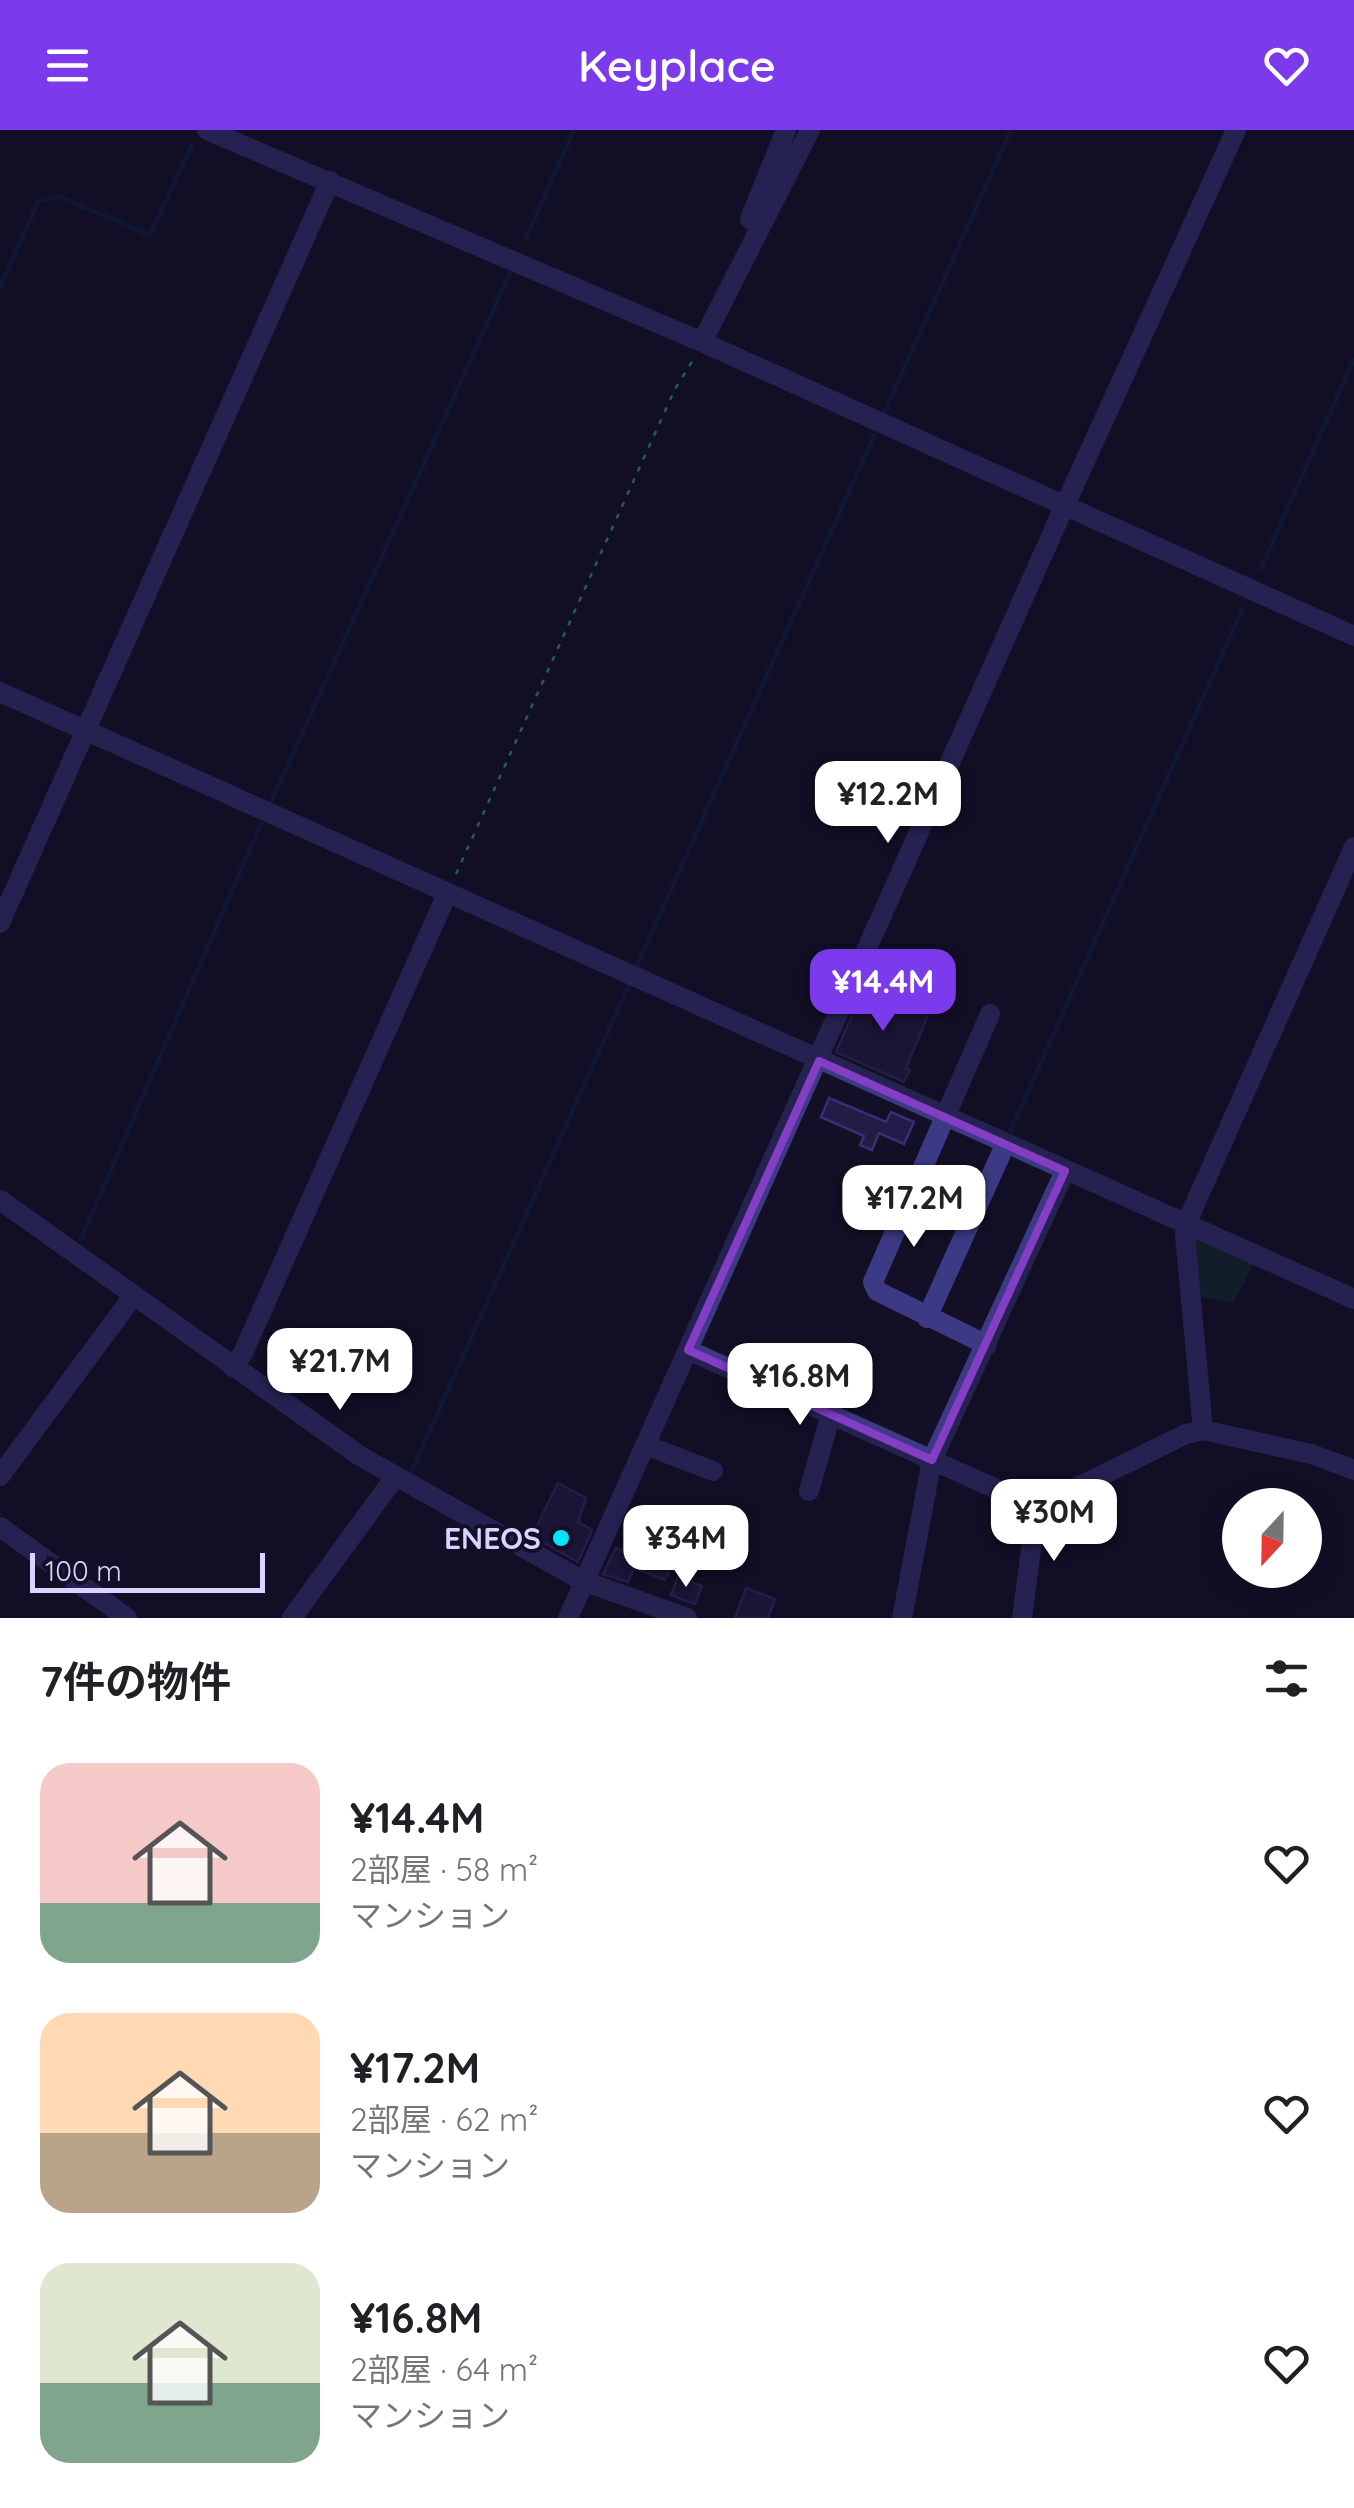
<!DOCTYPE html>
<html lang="ja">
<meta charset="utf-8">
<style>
:root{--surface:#fff;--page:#f2f2f2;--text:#202124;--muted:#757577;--accent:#7c3aed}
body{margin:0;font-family:Quicksand,"Noto Sans JP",sans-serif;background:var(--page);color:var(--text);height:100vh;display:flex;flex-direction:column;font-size:38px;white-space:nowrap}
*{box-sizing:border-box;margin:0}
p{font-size:32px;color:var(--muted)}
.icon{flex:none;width:55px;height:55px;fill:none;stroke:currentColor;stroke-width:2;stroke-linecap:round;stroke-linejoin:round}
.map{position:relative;height:1488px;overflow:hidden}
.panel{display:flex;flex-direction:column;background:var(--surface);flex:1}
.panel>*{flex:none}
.needle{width:65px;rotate:202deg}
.buttons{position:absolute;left:1222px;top:1358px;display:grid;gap:20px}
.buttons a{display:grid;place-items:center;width:100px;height:100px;border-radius:50%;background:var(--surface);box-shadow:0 5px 25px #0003;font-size:50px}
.scale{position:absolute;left:30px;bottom:25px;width:235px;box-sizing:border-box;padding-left:10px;border:5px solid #d9d4ff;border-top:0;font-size:28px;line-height:35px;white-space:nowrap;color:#d9d4ff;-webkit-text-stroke:8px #130f26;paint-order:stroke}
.price{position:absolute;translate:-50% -85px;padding:0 22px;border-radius:20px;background:#fff;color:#222;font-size:32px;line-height:65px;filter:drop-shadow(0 2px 5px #0008)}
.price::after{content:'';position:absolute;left:50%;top:60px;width:30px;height:22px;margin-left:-15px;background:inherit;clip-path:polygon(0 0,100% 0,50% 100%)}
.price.selected{background:var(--accent);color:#fff}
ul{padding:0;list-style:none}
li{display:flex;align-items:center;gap:30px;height:250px;padding:0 40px}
li span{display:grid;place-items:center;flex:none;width:280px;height:200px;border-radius:30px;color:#555}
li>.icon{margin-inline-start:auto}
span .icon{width:120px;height:120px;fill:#fffc;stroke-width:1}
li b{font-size:42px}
h2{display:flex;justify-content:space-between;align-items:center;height:120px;padding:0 40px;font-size:42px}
header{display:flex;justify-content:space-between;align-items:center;height:130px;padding:0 40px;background:var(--accent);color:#fff;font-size:45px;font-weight:600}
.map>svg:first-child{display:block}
.green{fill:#12302f}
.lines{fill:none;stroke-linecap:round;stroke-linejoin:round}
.stream{stroke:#0c2248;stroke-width:5}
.building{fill:#241b47;stroke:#3b2d73;stroke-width:2.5}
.path{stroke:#2fb8b0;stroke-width:2.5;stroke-dasharray:5 8;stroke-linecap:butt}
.minor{stroke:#3d3a85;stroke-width:20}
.marked{fill:none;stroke:#843dc5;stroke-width:8;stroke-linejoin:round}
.poi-dot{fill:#00e5ff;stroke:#130f26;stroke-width:4}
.labels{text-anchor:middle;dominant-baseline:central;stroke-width:8;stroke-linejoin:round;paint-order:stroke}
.poi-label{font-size:30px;font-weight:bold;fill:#d9d4ff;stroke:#130f26;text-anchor:end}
</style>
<header><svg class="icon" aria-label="menu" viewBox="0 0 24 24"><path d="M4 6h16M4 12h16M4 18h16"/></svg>Keyplace<svg class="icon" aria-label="heart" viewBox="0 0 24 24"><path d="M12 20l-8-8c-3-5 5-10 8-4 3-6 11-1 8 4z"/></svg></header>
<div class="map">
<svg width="1354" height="1488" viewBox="0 0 1354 1488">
<rect width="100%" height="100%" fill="#130f26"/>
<!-- green -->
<path class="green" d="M 1194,1104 L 1255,1132 L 1233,1173 L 1195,1166 Z"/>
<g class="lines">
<!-- stream -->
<path class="stream" d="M 526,108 L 574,0
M 0,157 L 39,70 L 60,67 L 150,105 L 192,15
M 885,281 L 1011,0
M 1261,438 L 1354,229
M 272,670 L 510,143
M 635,840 L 874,306
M 1011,1000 L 1242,480
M 81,1109 L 261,694
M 410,1345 L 631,850"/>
</g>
<!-- building -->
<path class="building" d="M 883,860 L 929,883 L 906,938 L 910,940 L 904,952 L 836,922 L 863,861 L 879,869 Z
M 829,968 L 886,992 L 891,982 L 914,992 L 904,1014 L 879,1003 L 872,1020 L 860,1015 L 864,1006 L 821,987 Z
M 558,1353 L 586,1368 L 578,1392 L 592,1400 L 578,1432 L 532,1406 Z
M 616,1418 L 637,1427 L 642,1426 L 645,1419 L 659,1424 L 655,1434 L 670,1440 L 665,1450 L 634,1438 L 628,1452 L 603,1444 Z
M 678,1447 L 702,1456 L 695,1474 L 671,1465 Z
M 746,1458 L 775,1469 L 768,1488 L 735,1488 Z"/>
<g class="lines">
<!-- path -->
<path class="path" d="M 456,744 L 675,259 L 693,230"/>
<!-- minor -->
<path class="minor" d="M 207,0 L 702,212 L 1354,506
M 750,89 L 786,0
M 702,212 L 810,0
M 0,562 L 1354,1169
M 0,793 L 330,51
M 0,1070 L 360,1326 L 583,1451 L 687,1488
M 927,1188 L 1005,1015
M 987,1215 L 877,1161 L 873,1152 L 990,884
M 688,1220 L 1023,1371 L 1037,1374 L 1049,1371 L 1186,1304 L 1203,1300 L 1311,1324 L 1354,1340
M 233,1237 L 243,1223 L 447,764
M 1203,1300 L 1185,1105 L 1187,1092 L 1354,717
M 645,1315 L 713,1341
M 0,1346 L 134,1165
M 809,1361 L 831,1284
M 0,1397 L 127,1488
M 292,1488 L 395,1347
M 568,1488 L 1065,375 L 1236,0
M 902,1488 L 932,1330 L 1065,1041
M 1022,1488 L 1037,1374"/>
</g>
<!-- marked area -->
<path d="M0 0H1354V1488H0ZM 819,931 L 1065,1041 L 932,1330 L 688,1220 Z" fill="#130f26" fill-opacity=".55" fill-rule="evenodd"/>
<path class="marked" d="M 819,931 L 1065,1041 L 932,1330 L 688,1220 Z"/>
<!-- markers -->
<circle class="poi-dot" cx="561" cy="1408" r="10"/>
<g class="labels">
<!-- poi labels -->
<g class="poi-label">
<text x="541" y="1408">ENEOS</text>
</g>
</g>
</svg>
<div class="buttons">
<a><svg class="needle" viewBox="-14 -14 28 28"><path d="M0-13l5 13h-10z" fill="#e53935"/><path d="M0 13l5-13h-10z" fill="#757577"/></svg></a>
</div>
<div class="scale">100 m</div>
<b class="price" style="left:888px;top:716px">¥12.2M</b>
<b class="price selected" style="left:883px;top:904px">¥14.4M</b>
<b class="price" style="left:914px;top:1120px">¥17.2M</b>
<b class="price" style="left:340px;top:1283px">¥21.7M</b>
<b class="price" style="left:800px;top:1298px">¥16.8M</b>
<b class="price" style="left:1054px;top:1434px">¥30M</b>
<b class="price" style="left:686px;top:1460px">¥34M</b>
</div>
<section class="panel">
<h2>7件の物件<svg class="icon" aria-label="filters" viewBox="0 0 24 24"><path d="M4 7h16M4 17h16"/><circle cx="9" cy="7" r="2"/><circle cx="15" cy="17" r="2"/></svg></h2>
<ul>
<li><span style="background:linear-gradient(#f6c9c9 70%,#7fa58c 0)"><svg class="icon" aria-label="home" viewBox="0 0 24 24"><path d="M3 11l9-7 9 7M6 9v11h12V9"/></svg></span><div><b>¥14.4M</b><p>2部屋 · 58 m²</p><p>マンション</p></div><svg class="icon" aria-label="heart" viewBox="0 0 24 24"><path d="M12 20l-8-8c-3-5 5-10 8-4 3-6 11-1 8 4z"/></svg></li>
<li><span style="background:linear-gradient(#ffd9b3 60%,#b9a48a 0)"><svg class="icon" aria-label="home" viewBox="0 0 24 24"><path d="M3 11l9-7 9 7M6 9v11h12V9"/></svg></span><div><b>¥17.2M</b><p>2部屋 · 62 m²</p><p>マンション</p></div><svg class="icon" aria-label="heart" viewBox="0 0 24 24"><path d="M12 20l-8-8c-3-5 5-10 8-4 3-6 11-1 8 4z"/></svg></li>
<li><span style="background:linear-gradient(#dfe7d0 60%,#7fa58c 0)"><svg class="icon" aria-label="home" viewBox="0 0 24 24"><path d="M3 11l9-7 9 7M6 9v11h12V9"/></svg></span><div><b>¥16.8M</b><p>2部屋 · 64 m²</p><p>マンション</p></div><svg class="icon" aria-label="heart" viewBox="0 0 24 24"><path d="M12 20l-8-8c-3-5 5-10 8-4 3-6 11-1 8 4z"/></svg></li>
</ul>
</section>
